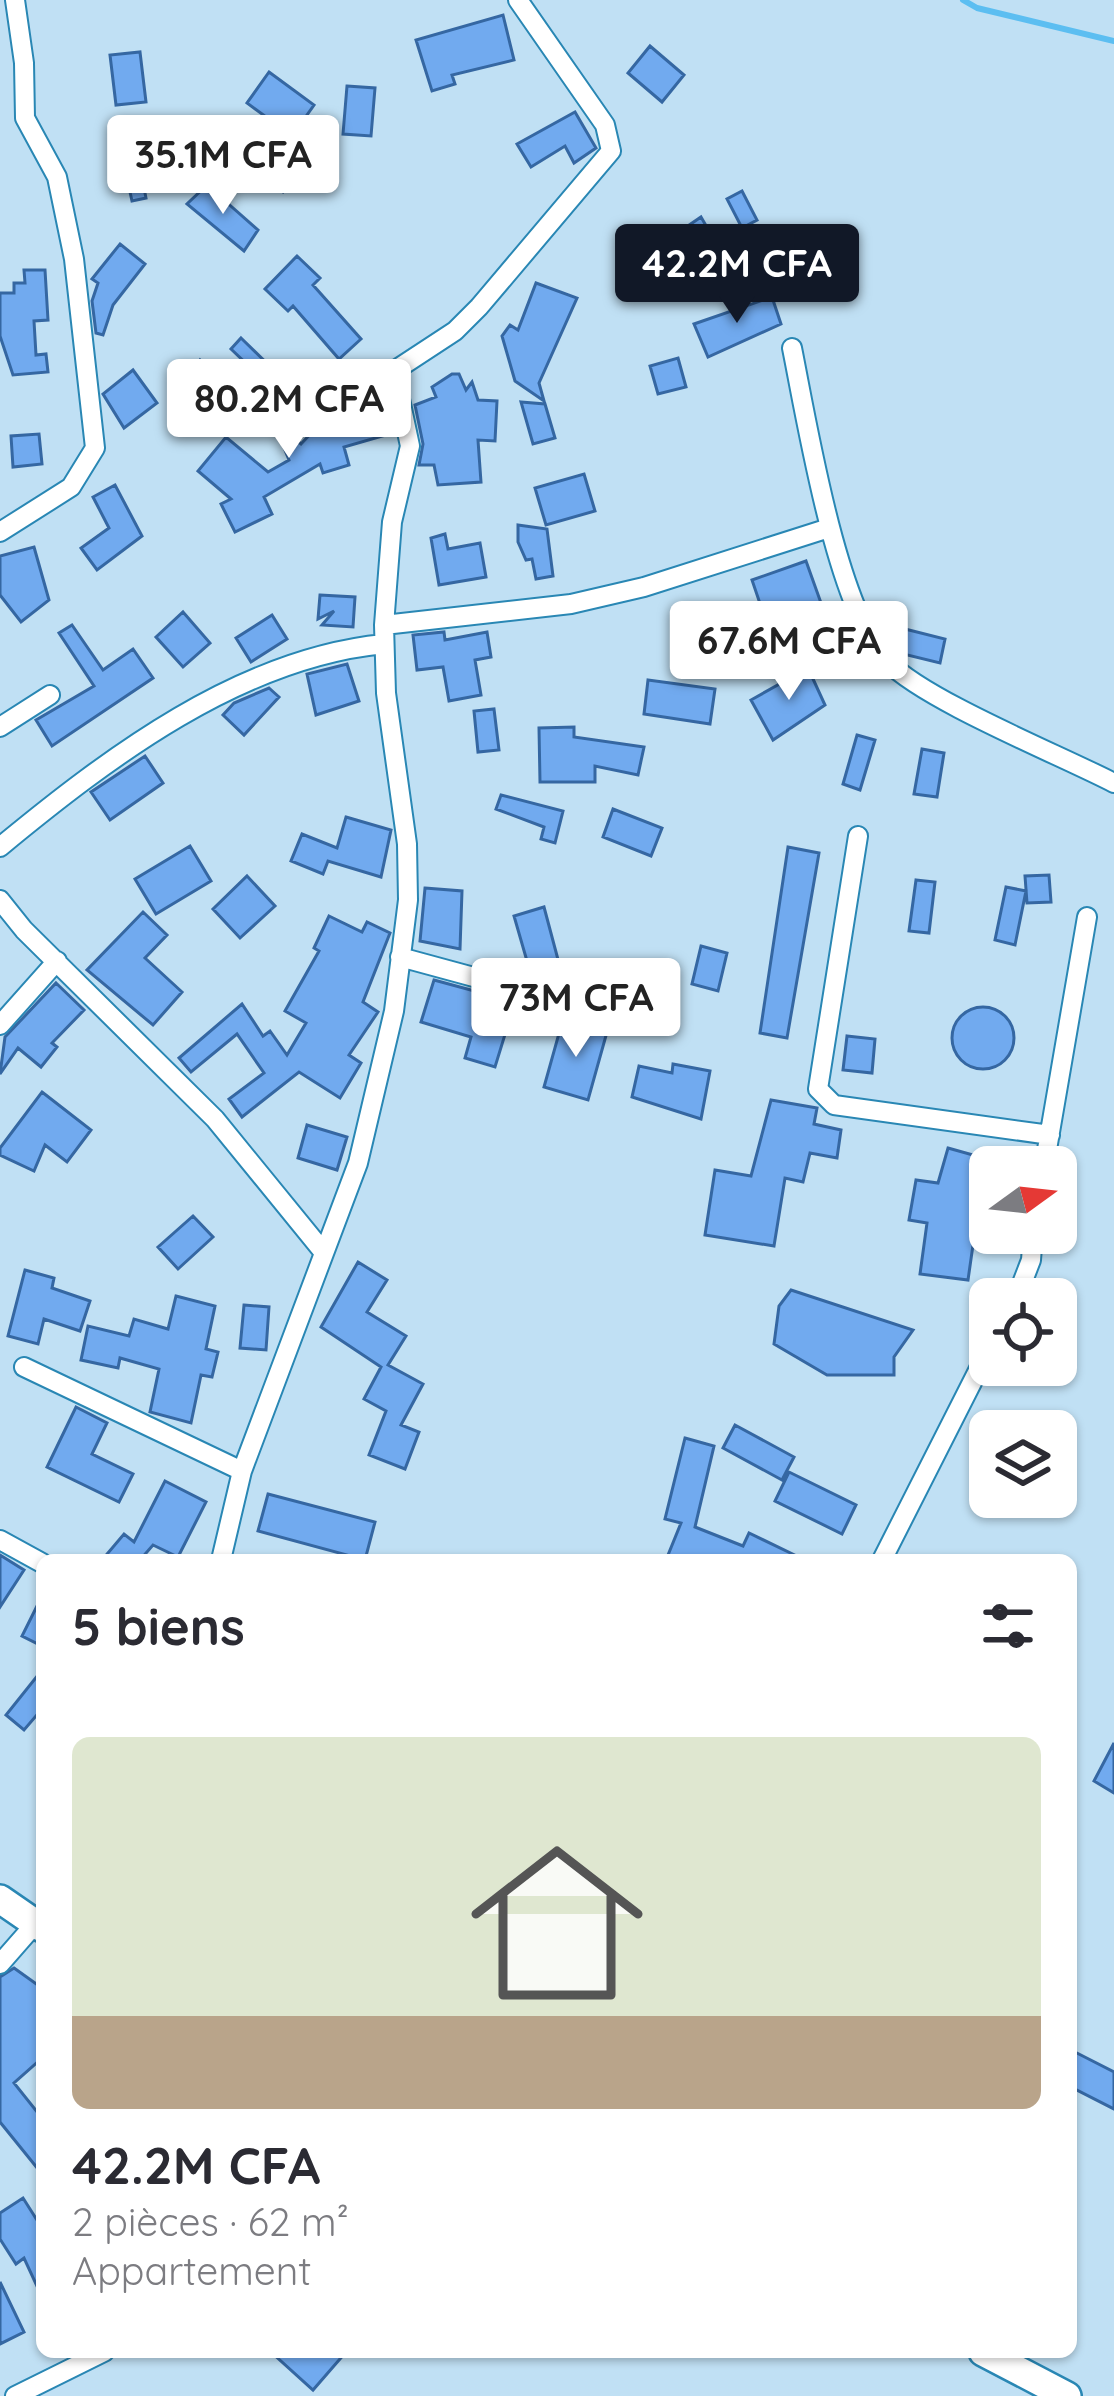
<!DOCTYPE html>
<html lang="fr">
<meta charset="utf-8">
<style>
:root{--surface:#fff;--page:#f2f2f3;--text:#2b2b33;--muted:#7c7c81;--accent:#111827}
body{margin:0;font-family:Quicksand,sans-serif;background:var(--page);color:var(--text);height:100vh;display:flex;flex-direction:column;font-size:45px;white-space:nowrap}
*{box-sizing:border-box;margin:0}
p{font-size:39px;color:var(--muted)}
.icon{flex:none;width:66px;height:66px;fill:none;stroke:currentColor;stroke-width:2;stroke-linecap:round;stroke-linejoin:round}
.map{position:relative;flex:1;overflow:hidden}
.panel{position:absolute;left:36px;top:1554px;width:1041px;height:804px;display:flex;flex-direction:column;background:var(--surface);border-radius:18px;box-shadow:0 3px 9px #0004}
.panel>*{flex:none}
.needle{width:78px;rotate:75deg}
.tools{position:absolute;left:969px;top:1146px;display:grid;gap:24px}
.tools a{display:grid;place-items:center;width:108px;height:108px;border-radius:18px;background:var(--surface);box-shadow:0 3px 9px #0004;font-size:60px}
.price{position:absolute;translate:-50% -102px;padding:0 27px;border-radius:12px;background:#fff;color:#222;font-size:39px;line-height:78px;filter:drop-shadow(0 3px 6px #0008)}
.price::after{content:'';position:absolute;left:50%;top:72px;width:36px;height:27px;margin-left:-18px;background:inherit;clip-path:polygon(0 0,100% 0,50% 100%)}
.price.selected{background:var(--accent);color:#fff}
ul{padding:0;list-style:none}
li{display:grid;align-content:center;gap:24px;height:636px;padding:0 36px}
li span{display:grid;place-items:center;height:372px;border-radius:18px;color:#555}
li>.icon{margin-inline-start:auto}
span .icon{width:216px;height:216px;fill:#fffc;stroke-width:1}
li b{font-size:51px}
h2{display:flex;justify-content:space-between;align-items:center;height:144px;padding:0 36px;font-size:51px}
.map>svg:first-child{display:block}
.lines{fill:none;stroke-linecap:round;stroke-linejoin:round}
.stream{stroke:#5cbef1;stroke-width:6}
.building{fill:#71aaef;stroke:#3567a2;stroke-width:3}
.minor-casing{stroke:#2987b4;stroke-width:22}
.highway-casing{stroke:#2987b4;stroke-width:32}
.minor{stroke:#fff;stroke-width:18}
.highway{stroke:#fff;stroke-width:27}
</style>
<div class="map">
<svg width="1114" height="2396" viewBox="0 0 1114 2396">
<rect width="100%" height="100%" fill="#c0e0f4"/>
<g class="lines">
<!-- stream -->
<path class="stream" d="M 963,0 L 977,8 L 1114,41"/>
</g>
<!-- building -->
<path class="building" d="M 503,15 L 514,60 L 452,75 L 455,84 L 432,91 L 416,40 Z
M 650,46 L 684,75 L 662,102 L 628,73 Z
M 140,52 L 146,102 L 116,105 L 110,55 Z
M 269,72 L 314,105 L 292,136 L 247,103 Z
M 347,86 L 375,88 L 371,136 L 343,134 Z
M 575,112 L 596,148 L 574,163 L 565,146 L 531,167 L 517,144 Z
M 255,148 L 294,179 L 283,192 L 244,161 Z
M 137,153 L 146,198 L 132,201 L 122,156 Z
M 207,185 L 258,230 L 244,251 L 187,204 Z
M 742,191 L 757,220 L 742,228 L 727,199 Z
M 701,217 L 738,281 L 718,294 L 706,262 L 685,277 L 663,243 Z
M 120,244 L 145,264 L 113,305 L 103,335 L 96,333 L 92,301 L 98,283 L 92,279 Z
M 297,256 L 320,278 L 313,285 L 361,339 L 339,359 L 293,306 L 288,311 L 265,289 Z
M 24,270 L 45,270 L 48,320 L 34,321 L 36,355 L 46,354 L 48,372 L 13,375 L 0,336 L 0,293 L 14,293 L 14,283 L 25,283 Z
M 536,283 L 577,298 L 539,383 L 544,401 L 515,381 L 502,336 L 510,325 L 518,330 Z
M 772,297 L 781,324 L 708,357 L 694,324 Z
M 241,338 L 282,378 L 273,389 L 231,349 Z
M 678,358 L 686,387 L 658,394 L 650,366 Z
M 200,360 L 222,378 L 211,392 L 189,374 Z
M 133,370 L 157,403 L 124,428 L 103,394 Z
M 452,374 L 459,374 L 466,390 L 472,382 L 478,400 L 497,401 L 495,441 L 478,440 L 481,482 L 438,485 L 434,465 L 419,465 L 423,444 L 415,405 L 436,397 L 432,387 Z
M 384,391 L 393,433 L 344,447 L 349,465 L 323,473 L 320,464 L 264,497 L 272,514 L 235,532 L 221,504 L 231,499 L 198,471 L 226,437 L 268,472 L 289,460 L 273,421 L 301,444 L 315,429 L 308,422 L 335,413 L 339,426 L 371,416 L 366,396 Z
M 521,402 L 545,404 L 555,438 L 533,444 Z
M 39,434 L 42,464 L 13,467 L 11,436 Z
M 584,474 L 595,511 L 546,525 L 535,488 Z
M 115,485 L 142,536 L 97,570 L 81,548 L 109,528 L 93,497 Z
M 518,525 L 547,529 L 553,576 L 536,579 L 532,559 L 526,560 L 518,542 Z
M 445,534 L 448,549 L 480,543 L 486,577 L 439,585 L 431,538 Z
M 34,547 L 49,600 L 21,622 L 0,595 L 0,556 Z
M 806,561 L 826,617 L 830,615 L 846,651 L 811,666 L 792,622 L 769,630 L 752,580 Z
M 320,595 L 355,597 L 353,627 L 322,625 L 334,611 L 318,619 Z
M 183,612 L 210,643 L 183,667 L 156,637 Z
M 272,615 L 287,639 L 251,662 L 236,638 Z
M 72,625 L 103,670 L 133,649 L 153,678 L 52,746 L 36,720 L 94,686 L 59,633 Z
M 905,629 L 945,639 L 940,663 L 899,653 Z
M 444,632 L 445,640 L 487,632 L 491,657 L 475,660 L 481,695 L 449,701 L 443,667 L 417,670 L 413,635 Z
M 347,664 L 359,701 L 316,715 L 307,674 Z
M 808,668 L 825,705 L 773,740 L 751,700 Z
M 648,680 L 715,689 L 710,724 L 644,714 Z
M 269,688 L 279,697 L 244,735 L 223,715 L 234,703 Z
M 494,709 L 499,750 L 478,752 L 474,711 Z
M 574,727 L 574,737 L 644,747 L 638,775 L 595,766 L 595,782 L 540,782 L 539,728 Z
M 857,735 L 875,740 L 860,790 L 843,784 Z
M 922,749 L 944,753 L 937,797 L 914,794 Z
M 145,756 L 163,783 L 110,820 L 91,792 Z
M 501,795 L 563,811 L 555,843 L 541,839 L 544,827 L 496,809 Z
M 613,809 L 662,828 L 651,856 L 603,837 Z
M 346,817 L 391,830 L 381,877 L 328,861 L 323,874 L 291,861 L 302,834 L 337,848 Z
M 190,846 L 211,881 L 156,914 L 135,879 Z
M 788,847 L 819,853 L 787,1038 L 760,1033 Z
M 1049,875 L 1051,902 L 1027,903 L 1025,876 Z
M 247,876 L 275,906 L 240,938 L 213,909 Z
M 916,880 L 935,882 L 929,933 L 909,931 Z
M 1006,887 L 1026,891 L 1015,945 L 995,940 Z
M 425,888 L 462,891 L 460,949 L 420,941 Z
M 544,907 L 560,967 L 531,975 L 514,916 Z
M 143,912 L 167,935 L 145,958 L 182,992 L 153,1025 L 87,970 Z
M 329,916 L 362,932 L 367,922 L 390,933 L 363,1002 L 378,1012 L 349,1055 L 361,1063 L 340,1098 L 299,1072 L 242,1117 L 229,1099 L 264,1073 L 237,1034 L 191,1072 L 179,1058 L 242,1004 L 263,1036 L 270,1031 L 287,1055 L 306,1023 L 285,1011 L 319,951 L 314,948 Z
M 701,946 L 727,953 L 718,991 L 692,984 Z
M 434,980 L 515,1002 L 495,1067 L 465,1058 L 471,1037 L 421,1022 Z
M 56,983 L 84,1010 L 52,1043 L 57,1047 L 41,1067 L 18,1048 L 0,1074 L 5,1037 Z
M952 1038a31 31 0 1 1 62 0a31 31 0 1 1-62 0Z
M 563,1019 L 607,1032 L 588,1100 L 544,1087 Z
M 847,1036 L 875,1039 L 872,1073 L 843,1070 Z
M 673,1064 L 710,1071 L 701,1119 L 632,1097 L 639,1066 L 672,1073 Z
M 42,1092 L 91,1130 L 67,1162 L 45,1145 L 34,1171 L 0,1155 L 0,1148 Z
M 771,1100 L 817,1108 L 814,1124 L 841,1130 L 837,1158 L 810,1153 L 803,1182 L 785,1178 L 774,1246 L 705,1235 L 715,1170 L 751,1176 Z
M 307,1125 L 347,1137 L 337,1170 L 298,1158 Z
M 948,1148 L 991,1160 L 982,1192 L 990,1194 L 990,1234 L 975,1231 L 968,1280 L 920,1274 L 927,1223 L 909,1220 L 916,1180 L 938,1183 Z
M 193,1216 L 213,1237 L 178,1269 L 158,1247 Z
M 358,1262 L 387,1280 L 367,1312 L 406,1336 L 388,1365 L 423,1384 L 401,1425 L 419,1432 L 405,1469 L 369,1455 L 386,1411 L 364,1399 L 381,1367 L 321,1327 Z
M 25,1270 L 54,1278 L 52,1288 L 90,1301 L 80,1331 L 44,1319 L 38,1344 L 8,1336 Z
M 791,1290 L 913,1330 L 894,1357 L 894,1375 L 827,1375 L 774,1344 L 779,1306 Z
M 176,1296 L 215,1306 L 206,1349 L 218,1352 L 212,1377 L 201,1375 L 191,1423 L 150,1412 L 159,1369 L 120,1358 L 118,1368 L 81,1360 L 88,1326 L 129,1336 L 134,1319 L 168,1329 Z
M 244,1305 L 269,1307 L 266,1350 L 240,1348 Z
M 76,1407 L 107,1423 L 92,1454 L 133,1474 L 119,1502 L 47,1467 Z
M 735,1425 L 794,1457 L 782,1480 L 723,1448 Z
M 685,1438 L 714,1446 L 695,1527 L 743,1546 L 749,1533 L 805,1560 L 666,1560 L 681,1523 L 665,1519 Z
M 789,1472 L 856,1505 L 842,1534 L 775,1501 Z
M 165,1481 L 206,1502 L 178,1557 L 153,1545 L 140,1560 L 102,1560 L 124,1534 L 134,1542 Z
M 268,1494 L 375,1522 L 365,1560 L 258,1531 Z
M 0,1555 L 24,1570 L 0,1607 Z
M 42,1596 L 42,1646 L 22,1636 Z
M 42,1670 L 42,1709 L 24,1730 L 6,1715 Z
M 1114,1743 L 1114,1793 L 1094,1781 Z
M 14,1968 L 42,1988 L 42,2058 L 14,2083 L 42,2118 L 42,2174 L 0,2122 L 0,1977 Z
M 1071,2050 L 1114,2072 L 1114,2109 L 1071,2087 Z
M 23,2198 L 42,2228 L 42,2297 L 24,2258 L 16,2264 L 0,2239 L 0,2213 Z
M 0,2282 L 24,2332 L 0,2344 Z
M 271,2352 L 346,2352 L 313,2390 Z"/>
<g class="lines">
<defs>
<path id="minor" d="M 792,348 C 807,422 837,611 888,662 C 926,701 1060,755 1114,783
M 0,532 L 71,487 L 95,448 L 74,259 L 57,177 L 25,118 L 24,63 L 15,0
M 384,625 L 571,604 L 644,587 L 829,528
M 0,727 L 50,695
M 858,836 L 818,1089 L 834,1105 L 1050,1135
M 0,847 C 109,757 240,658 384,644
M 0,900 L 24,930 L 215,1119 L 321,1249
M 400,957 L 647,1024
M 0,1025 L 57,961
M 1044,1167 L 1087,917
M 1016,1299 L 1031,1260 L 1033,1233
M 24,1367 L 242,1471
M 0,1540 L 42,1563
M 221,1560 L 242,1471 L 358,1163 L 394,1011 L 408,900 L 407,844 L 386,693 L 384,625 L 392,522 L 410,446 L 394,371 L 455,331 L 479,307 L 611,151 L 605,125 L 518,0
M 882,1560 L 990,1347
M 0,1964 L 35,1924
M 15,2396 L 104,2352"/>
<path id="highway" d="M 0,1899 L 42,1928
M 983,2352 L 1067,2396"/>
</defs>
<!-- minor casing -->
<use href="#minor" class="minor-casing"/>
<!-- highway casing -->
<use href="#highway" class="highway-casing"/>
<!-- minor -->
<use href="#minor" class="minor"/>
<!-- highway -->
<use href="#highway" class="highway"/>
</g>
</svg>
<div class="tools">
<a><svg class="needle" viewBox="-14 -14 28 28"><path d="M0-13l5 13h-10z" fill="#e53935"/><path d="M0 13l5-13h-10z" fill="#7c7c81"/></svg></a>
<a><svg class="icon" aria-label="locate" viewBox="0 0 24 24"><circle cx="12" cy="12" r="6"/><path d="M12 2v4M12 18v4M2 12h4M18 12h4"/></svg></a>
<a><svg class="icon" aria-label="layers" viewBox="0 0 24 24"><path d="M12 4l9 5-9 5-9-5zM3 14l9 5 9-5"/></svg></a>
</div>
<b class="price" style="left:223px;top:217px">35.1M CFA</b>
<b class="price selected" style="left:737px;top:326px">42.2M CFA</b>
<b class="price" style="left:289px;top:461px">80.2M CFA</b>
<b class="price" style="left:789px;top:703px">67.6M CFA</b>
<b class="price" style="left:576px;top:1060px">73M CFA</b>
<section class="panel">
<h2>5 biens<svg class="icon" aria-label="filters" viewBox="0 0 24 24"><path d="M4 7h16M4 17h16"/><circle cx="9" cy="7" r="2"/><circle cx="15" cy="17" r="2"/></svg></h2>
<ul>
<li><span style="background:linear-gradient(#dfe7d0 75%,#b9a48a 0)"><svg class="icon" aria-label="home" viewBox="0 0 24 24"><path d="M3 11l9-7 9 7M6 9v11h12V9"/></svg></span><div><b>42.2M CFA</b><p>2 pièces · 62 m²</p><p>Appartement</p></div></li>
</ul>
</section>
</div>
